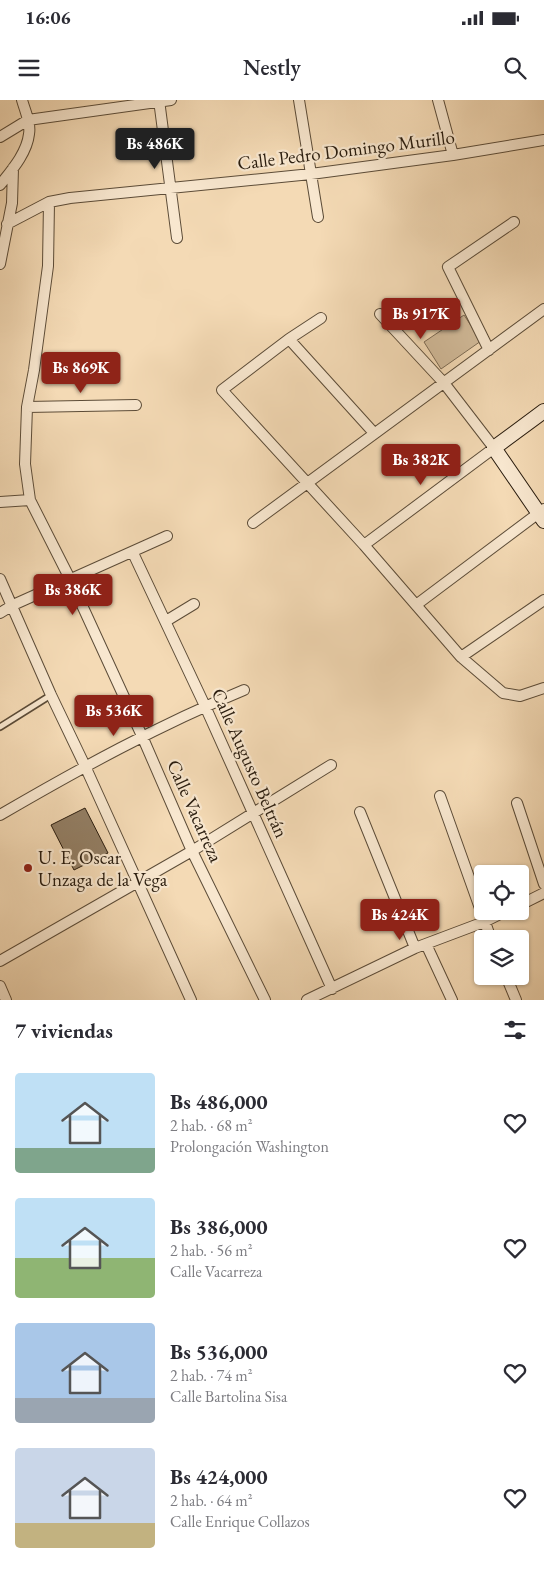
<!DOCTYPE html>
<html lang="es">
<meta charset="utf-8">
<style>
:root{--surface:#fff;--page:#f7f7f7;--text:#2b2b33;--muted:#7c7c81;--accent:#8f2418}
body{margin:0;font-family:"EB Garamond",serif;background:var(--page);color:var(--text);height:100vh;display:flex;flex-direction:column;font-size:19px;white-space:nowrap}
*{box-sizing:border-box;margin:0}
p{font-size:16px;color:var(--muted)}
.icon{flex:none;width:28px;height:28px;fill:none;stroke:currentColor;stroke-width:2;stroke-linecap:round;stroke-linejoin:round}
.map{position:relative;height:900px;overflow:hidden}
.details{display:flex;flex-direction:column;background:var(--surface);flex:1}
.details>*{flex:none}
.controls{position:absolute;left:474px;top:765px;display:grid;gap:10px}
.controls a{display:grid;place-items:center;width:55px;height:55px;border-radius:5px;background:var(--surface);box-shadow:0 1px 4px #0004;font-size:25px}
.price{position:absolute;translate:-50% -42px;padding:0 11px;border-radius:5px;background:var(--accent);color:#fff;font-size:16px;line-height:32px;filter:drop-shadow(0 1px 2px #0008)}
.price::after{content:'';position:absolute;left:50%;top:30px;width:15px;height:11px;margin-left:-8px;background:inherit;clip-path:polygon(0 0,100% 0,50% 100%)}
.price.selected{background:#222;color:#fff}
ul{padding:0;list-style:none}
li{display:flex;align-items:center;gap:15px;height:125px;padding:0 15px}
li span{display:grid;place-items:center;flex:none;width:140px;height:100px;border-radius:5px;color:#555}
li>.icon{margin-inline-start:auto}
span .icon{width:60px;height:60px;fill:#fffc;stroke-width:1}
li b{font-size:21px}
h2{display:flex;justify-content:space-between;align-items:center;height:60px;padding:0 15px;font-size:21px}
.status{display:flex;justify-content:space-between;align-items:center;height:35px;padding:0 25px;background:var(--surface);direction:ltr}
.status svg{height:14px;fill:currentColor}
header{display:flex;justify-content:space-between;align-items:center;height:65px;padding:0 15px;background:var(--surface);font-size:22px;font-weight:600}
.map>svg:first-child{display:block}
.green{fill:#d1ba99;stroke:#7d6b54}
.building{fill:#937f65;stroke:#291c0e}
.lines{fill:none;stroke-linecap:round;stroke-linejoin:round}
.lane-casing{stroke:#5c4c38;stroke-width:8}
.street-casing{stroke:#5c4c38;stroke-width:12}
.secondary-casing{stroke:#291c0e;stroke-width:16}
.lane{stroke:#f8e7cf;stroke-width:5}
.street{stroke:#f8e7cf;stroke-width:10}
.secondary{stroke:#f8e7cf;stroke-width:14}
.poi-dot{fill:#8f2418;stroke:#f8e7cf;stroke-width:2}
.labels{text-anchor:middle;dominant-baseline:central;stroke-width:4.5;stroke-linejoin:round;paint-order:stroke}
.street-label{font-size:19px;fill:#291c0e;stroke:#f8e7cf}
.poi-label{font-size:19px;fill:#291c0e;stroke:#f8e7cf;text-anchor:start}
</style>
<div class="status"><b>16:06</b><svg viewBox="0 0 49 12"><path d="M0 12V9h3v3zM5 12V6h3v6zM10 12V3h3v9zM15 12V0h3v12zM26 1h20v11H26zM47 4h2v5h-2z"/></svg></div>
<header><svg class="icon" aria-label="menu" viewBox="0 0 24 24"><path d="M4 6h16M4 12h16M4 18h16"/></svg>Nestly<svg class="icon" aria-label="search" viewBox="0 0 24 24"><circle cx="10" cy="10" r="6"/><path d="M15 15l6 6"/></svg></header>
<div class="map">
<svg width="544" height="900" viewBox="0 0 544 900">
<rect width="100%" height="100%" fill="#f4dab5"/>
<filter id="stains"><feTurbulence type="fractalNoise" baseFrequency=".004" numOctaves="4"/><feColorMatrix values="0 0 0 0 .2 0 0 0 0 .09 0 0 0 0 .02 0 0 0 .5 -.17"/></filter>
<radialGradient id="worn" r=".72"><stop offset=".6" stop-color="#630" stop-opacity="0"/><stop offset="1" stop-color="#630" stop-opacity=".3"/></radialGradient>
<!-- green -->
<path class="green" d="M 464,215 L 481,241 L 441,269 L 424,242 Z"/>
<!-- building -->
<path class="building" d="M 85,708 L 108,753 L 74,770 L 51,725 Z"/>
<g class="lines">
<defs>
<path id="lane" d="M 0,627 L 51,595"/>
<path id="street" d="M 159,0 L 177,138
M 299,0 L 318,117
M 438,0 L 453,55
M 0,37 L 28,20 L 171,0
M 0,85 C 11,71 27,53 29,34 C 31,23 25,11 22,0
M 49,102 L 48,166 L 34,270 L 27,307 L 25,364 L 30,400 L 70,479 L 142,636 L 192,751 L 265,900
M 7,124 L 49,102 L 70,98 L 311,74 L 453,55 L 544,40
M 0,164 L 12,103 L 13,68
M 321,218 L 289,239 L 222,290 L 364,445 L 461,557 L 503,593 L 520,596 L 544,588
M 289,239 L 374,333
M 489,250 L 448,167 L 514,122
M 27,307 L 136,305
M 0,402 L 30,400
M 253,423 L 544,209
M 364,445 L 494,348 L 444,283 L 380,214
M 133,453 L 205,606 L 332,889
M 0,479 L 51,595 L 85,666 L 191,900
M 416,505 L 544,409
M 0,513 L 13,505 L 167,436
M 166,521 L 194,504
M 461,557 L 544,500
M 440,696 L 491,839
M 517,703 L 544,784
M 360,712 L 415,848
M 0,715 C 79,669 159,625 244,590
M 520,805 L 544,793
M 426,844 L 452,900
M 0,861 L 192,751 L 331,665
M 506,876 L 516,900
M 0,886 L 6,900
M 307,900 L 415,848 L 484,822 L 506,811"/>
<path id="secondary" d="M 544,311 L 494,348 L 544,421"/>
</defs>
<!-- lane casing -->
<use href="#lane" class="lane-casing"/>
<!-- street casing -->
<use href="#street" class="street-casing"/>
<!-- secondary casing -->
<use href="#secondary" class="secondary-casing"/>
<!-- lane -->
<use href="#lane" class="lane"/>
<!-- street -->
<use href="#street" class="street"/>
<!-- secondary -->
<use href="#secondary" class="secondary"/>
</g>
<!-- markers -->
<circle class="poi-dot" cx="28" cy="768" r="5"/>
<g class="labels">
<!-- street labels -->
<g class="street-label">
<text transform="translate(346 50) rotate(-7)">Calle Pedro Domingo Murillo</text>
<text transform="translate(250 663) rotate(66)">Calle Augusto Beltrán</text>
<text transform="translate(195 711) rotate(66)">Calle Vacarreza</text>
</g>
<!-- poi labels -->
<g class="poi-label">
<text x="38" y="757">U. E. Oscar<tspan x="38" dy="22">Unzaga de la Vega</tspan></text>
</g>
</g>
<rect width="100%" height="100%" filter="url(#stains)"/>
<rect width="100%" height="100%" fill="url(#worn)"/>
</svg>
<div class="controls">
<a><svg class="icon" aria-label="locate" viewBox="0 0 24 24"><circle cx="12" cy="12" r="6"/><path d="M12 2v4M12 18v4M2 12h4M18 12h4"/></svg></a>
<a><svg class="icon" aria-label="layers" viewBox="0 0 24 24"><path d="M12 4l9 5-9 5-9-5zM3 14l9 5 9-5"/></svg></a>
</div>
<b class="price selected" style="left:155px;top:70px">Bs 486K</b>
<b class="price" style="left:421px;top:240px">Bs 917K</b>
<b class="price" style="left:81px;top:294px">Bs 869K</b>
<b class="price" style="left:421px;top:386px">Bs 382K</b>
<b class="price" style="left:73px;top:516px">Bs 386K</b>
<b class="price" style="left:114px;top:637px">Bs 536K</b>
<b class="price" style="left:400px;top:841px">Bs 424K</b>
</div>
<section class="details">
<h2>7 viviendas<svg class="icon" aria-label="filters" viewBox="0 0 24 24"><path d="M4 7h16M4 17h16"/><circle cx="9" cy="7" r="2"/><circle cx="15" cy="17" r="2"/></svg></h2>
<ul>
<li><span style="background:linear-gradient(#bfe0f5 75%,#7fa58c 0)"><svg class="icon" aria-label="home" viewBox="0 0 24 24"><path d="M3 11l9-7 9 7M6 9v11h12V9"/></svg></span><div><b>Bs 486,000</b><p>2 hab. · 68 m²</p><p>Prolongación Washington</p></div><svg class="icon" aria-label="heart" viewBox="0 0 24 24"><path d="M12 20l-8-8c-3-5 5-10 8-4 3-6 11-1 8 4z"/></svg></li>
<li><span style="background:linear-gradient(#bfe0f5 60%,#8fb573 0)"><svg class="icon" aria-label="home" viewBox="0 0 24 24"><path d="M3 11l9-7 9 7M6 9v11h12V9"/></svg></span><div><b>Bs 386,000</b><p>2 hab. · 56 m²</p><p>Calle Vacarreza</p></div><svg class="icon" aria-label="heart" viewBox="0 0 24 24"><path d="M12 20l-8-8c-3-5 5-10 8-4 3-6 11-1 8 4z"/></svg></li>
<li><span style="background:linear-gradient(#a9c7e8 75%,#9aa5b1 0)"><svg class="icon" aria-label="home" viewBox="0 0 24 24"><path d="M3 11l9-7 9 7M6 9v11h12V9"/></svg></span><div><b>Bs 536,000</b><p>2 hab. · 74 m²</p><p>Calle Bartolina Sisa</p></div><svg class="icon" aria-label="heart" viewBox="0 0 24 24"><path d="M12 20l-8-8c-3-5 5-10 8-4 3-6 11-1 8 4z"/></svg></li>
<li><span style="background:linear-gradient(#c9d6e8 75%,#c2b280 0)"><svg class="icon" aria-label="home" viewBox="0 0 24 24"><path d="M3 11l9-7 9 7M6 9v11h12V9"/></svg></span><div><b>Bs 424,000</b><p>2 hab. · 64 m²</p><p>Calle Enrique Collazos</p></div><svg class="icon" aria-label="heart" viewBox="0 0 24 24"><path d="M12 20l-8-8c-3-5 5-10 8-4 3-6 11-1 8 4z"/></svg></li>
</ul>
</section>
